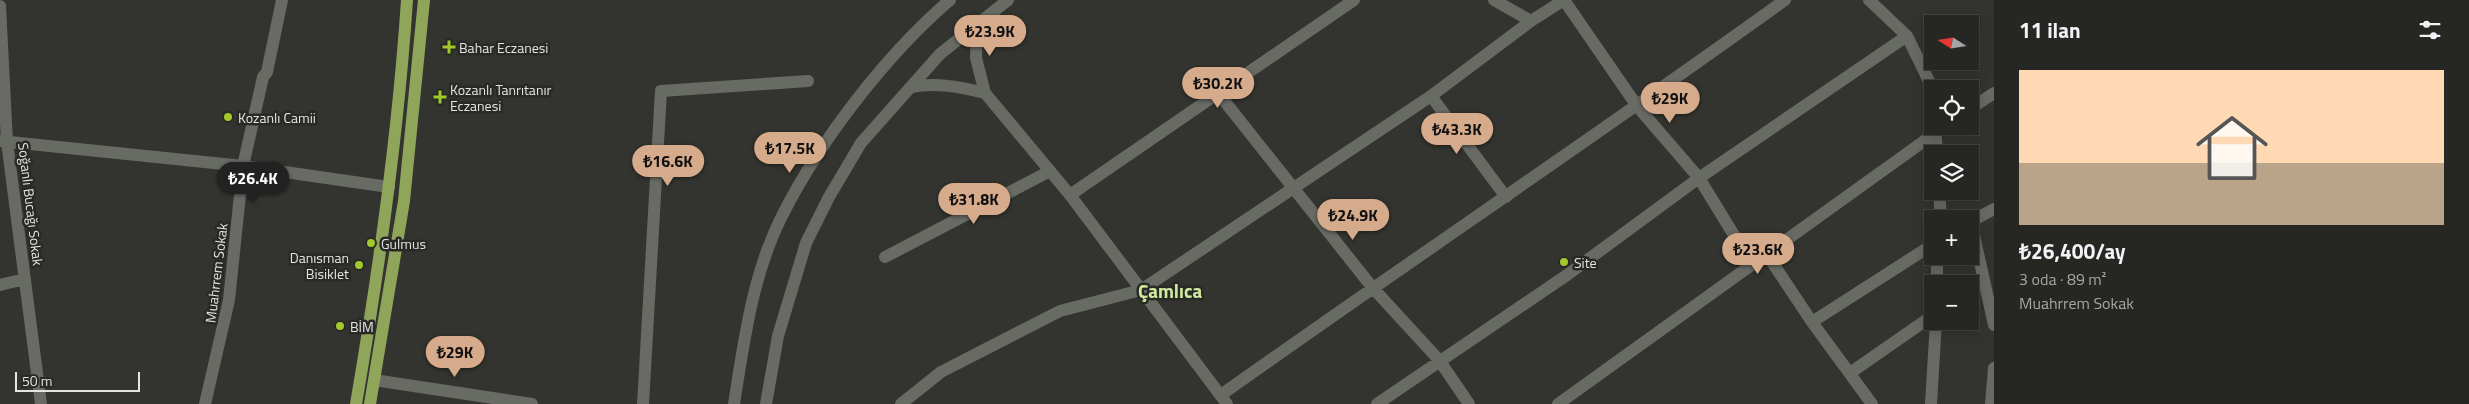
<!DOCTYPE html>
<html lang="tr">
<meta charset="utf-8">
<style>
:root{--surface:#262723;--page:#2e2f2b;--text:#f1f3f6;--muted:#a4a5a6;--line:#424441;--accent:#d6ab8b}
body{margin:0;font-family:"Titillium Web",sans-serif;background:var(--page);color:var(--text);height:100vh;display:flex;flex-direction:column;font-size:19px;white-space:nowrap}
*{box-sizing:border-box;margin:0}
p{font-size:16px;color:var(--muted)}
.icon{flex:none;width:28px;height:28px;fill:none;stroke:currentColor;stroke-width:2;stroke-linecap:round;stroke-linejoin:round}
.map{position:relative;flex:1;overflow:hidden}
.panel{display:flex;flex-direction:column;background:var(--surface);width:475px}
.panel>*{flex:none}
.needle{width:32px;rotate:282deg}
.fabs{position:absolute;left:1924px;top:15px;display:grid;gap:10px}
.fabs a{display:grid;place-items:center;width:55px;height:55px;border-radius:0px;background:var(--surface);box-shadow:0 2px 12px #0003,0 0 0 1px var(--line);font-size:25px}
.scale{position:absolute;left:15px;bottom:12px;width:125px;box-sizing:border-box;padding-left:5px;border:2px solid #e3e5e2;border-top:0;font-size:14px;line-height:18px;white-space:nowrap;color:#e3e5e2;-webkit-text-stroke:4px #292a26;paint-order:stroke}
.price{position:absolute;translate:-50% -42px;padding:0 11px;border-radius:18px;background:var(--accent);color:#111;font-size:16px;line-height:32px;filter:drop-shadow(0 1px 2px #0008)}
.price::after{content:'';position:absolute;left:50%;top:30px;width:15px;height:11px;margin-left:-8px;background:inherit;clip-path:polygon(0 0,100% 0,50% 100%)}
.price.on{background:#222;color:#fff}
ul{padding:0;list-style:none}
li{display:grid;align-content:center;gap:10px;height:265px;padding:0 25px}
li span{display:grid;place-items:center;height:155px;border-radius:0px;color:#555}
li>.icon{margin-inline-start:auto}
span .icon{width:90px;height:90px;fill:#fffc;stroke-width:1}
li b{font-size:21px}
h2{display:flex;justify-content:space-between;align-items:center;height:60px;padding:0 25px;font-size:21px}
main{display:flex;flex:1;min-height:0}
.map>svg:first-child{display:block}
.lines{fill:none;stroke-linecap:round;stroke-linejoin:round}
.street{stroke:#686a64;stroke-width:12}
.secondary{stroke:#686a64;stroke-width:12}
.primary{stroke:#8fa55a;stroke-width:12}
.poi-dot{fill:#a1c92a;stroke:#292a26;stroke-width:2}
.labels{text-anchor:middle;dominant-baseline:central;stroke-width:5;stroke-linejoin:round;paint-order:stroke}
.poi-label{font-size:14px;fill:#e3e5e2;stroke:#292a26;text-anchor:start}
.street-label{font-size:14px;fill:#e3e5e2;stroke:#292a26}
.district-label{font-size:19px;font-weight:bold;fill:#d1eaa0;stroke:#292a26}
</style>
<main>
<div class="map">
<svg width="1994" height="404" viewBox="0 0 1994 404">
<rect width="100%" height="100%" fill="#33342f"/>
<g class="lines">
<!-- street -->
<path class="street" d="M 1494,0 L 1531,21
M 1869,0 L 1907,36 L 1930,83 L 1932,104
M 0,6 L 7,142 L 41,404
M 1218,93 L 1372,287 L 1439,360 L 1469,404
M 1431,96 L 1506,197
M 1970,109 L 1994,93
M 1935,126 L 1937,154
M 1939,191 L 1941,219
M 1070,195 L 1354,0
M 1970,222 L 1994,209
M 1971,222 L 1994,325
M 1766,253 L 1812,322 L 1872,404
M 1937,256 L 1937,284
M 885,257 L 1050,171
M 0,285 L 25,279
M 1812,322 L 1932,245
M 1850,373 L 1932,316
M 374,380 L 532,404
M 1221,395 C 1408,262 1599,134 1785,0
M 205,404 L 229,300 L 243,166 L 263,77 L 267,72 L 282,0
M 643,404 L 661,91 L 808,81
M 901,404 L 941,372 L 1060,311 L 1141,290 L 1431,96 L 1531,21 L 1564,0 L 1637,106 L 1699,178 L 1751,263
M 1377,404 L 1567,275 L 1699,178 L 1907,36
M 1558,404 L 1945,126
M 1931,404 L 1936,321
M 1991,404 L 1994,368"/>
<!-- secondary -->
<path class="secondary" d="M 977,23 L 976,58 L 985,93 L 1070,195 L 1227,404
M 911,87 C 936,82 960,87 985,93
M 0,141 L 243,166 L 389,187
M 734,404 C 744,340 753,272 783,214 C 821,139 887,54 950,0
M 766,404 L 778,336 L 806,243 L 829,197 L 861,143 L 940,54 L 1008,0"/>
<!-- primary -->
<path class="primary" d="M 356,404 C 379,270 398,136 407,0
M 370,404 L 404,201 L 424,0"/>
</g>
<!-- markers -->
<g class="poi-dot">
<path d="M446.5 39.5h5v5h5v5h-5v5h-5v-5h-5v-5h5z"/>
<path d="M437.5 89.5h5v5h5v5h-5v5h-5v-5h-5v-5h5z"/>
<circle cx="228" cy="117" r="5"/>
<circle cx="371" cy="243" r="5"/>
<circle cx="1564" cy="262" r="5"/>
<circle cx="359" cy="265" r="5"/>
<circle cx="340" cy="326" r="5"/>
</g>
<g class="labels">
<!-- poi labels -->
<g class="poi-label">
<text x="459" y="47">Bahar Eczanesi</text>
<text x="450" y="89">Kozanlı Tanrıtanır<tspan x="450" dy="16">Eczanesi</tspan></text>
<text x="238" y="117">Kozanlı Camii</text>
<text x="381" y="243">Gulmus</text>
<text x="349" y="257" text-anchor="end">Danısman<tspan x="349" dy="16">Bisiklet</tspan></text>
<text x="1574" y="262">Site</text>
<text x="350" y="326">BİM</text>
</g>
<!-- street labels -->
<g class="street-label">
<text transform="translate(31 204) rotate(83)">Soğanlı Bucağı Sokak</text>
<text transform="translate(216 273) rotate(-83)">Muahrrem Sokak</text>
</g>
<!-- district labels -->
<g class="district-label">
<text x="1170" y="290">Çamlıca</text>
</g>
</g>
</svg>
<div class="fabs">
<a><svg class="needle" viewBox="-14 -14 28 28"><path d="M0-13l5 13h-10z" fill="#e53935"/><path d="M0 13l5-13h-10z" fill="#a4a5a6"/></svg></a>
<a><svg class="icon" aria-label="locate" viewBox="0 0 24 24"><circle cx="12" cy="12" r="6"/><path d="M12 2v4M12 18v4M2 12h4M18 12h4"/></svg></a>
<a><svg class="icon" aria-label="layers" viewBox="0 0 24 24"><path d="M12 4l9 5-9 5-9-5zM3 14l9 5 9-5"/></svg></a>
<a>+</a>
<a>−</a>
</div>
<div class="scale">50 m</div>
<b class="price" style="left:990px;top:57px">₺23.9K</b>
<b class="price" style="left:1218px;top:109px">₺30.2K</b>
<b class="price" style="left:1670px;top:124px">₺29K</b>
<b class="price" style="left:1457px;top:155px">₺43.3K</b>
<b class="price" style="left:790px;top:174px">₺17.5K</b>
<b class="price" style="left:668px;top:187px">₺16.6K</b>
<b class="price on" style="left:253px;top:204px">₺26.4K</b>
<b class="price" style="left:974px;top:225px">₺31.8K</b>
<b class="price" style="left:1353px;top:241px">₺24.9K</b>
<b class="price" style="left:1758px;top:275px">₺23.6K</b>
<b class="price" style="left:455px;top:378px">₺29K</b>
</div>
<section class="panel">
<h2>11 ilan<svg class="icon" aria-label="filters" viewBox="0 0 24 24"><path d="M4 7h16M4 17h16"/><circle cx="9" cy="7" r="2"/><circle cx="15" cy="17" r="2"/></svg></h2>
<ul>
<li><span style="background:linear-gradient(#ffd9b3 60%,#b9a48a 0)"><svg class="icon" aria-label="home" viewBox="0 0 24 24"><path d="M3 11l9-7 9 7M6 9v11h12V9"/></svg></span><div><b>₺26,400/ay</b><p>3 oda · 89 m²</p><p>Muahrrem Sokak</p></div></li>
</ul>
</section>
</main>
